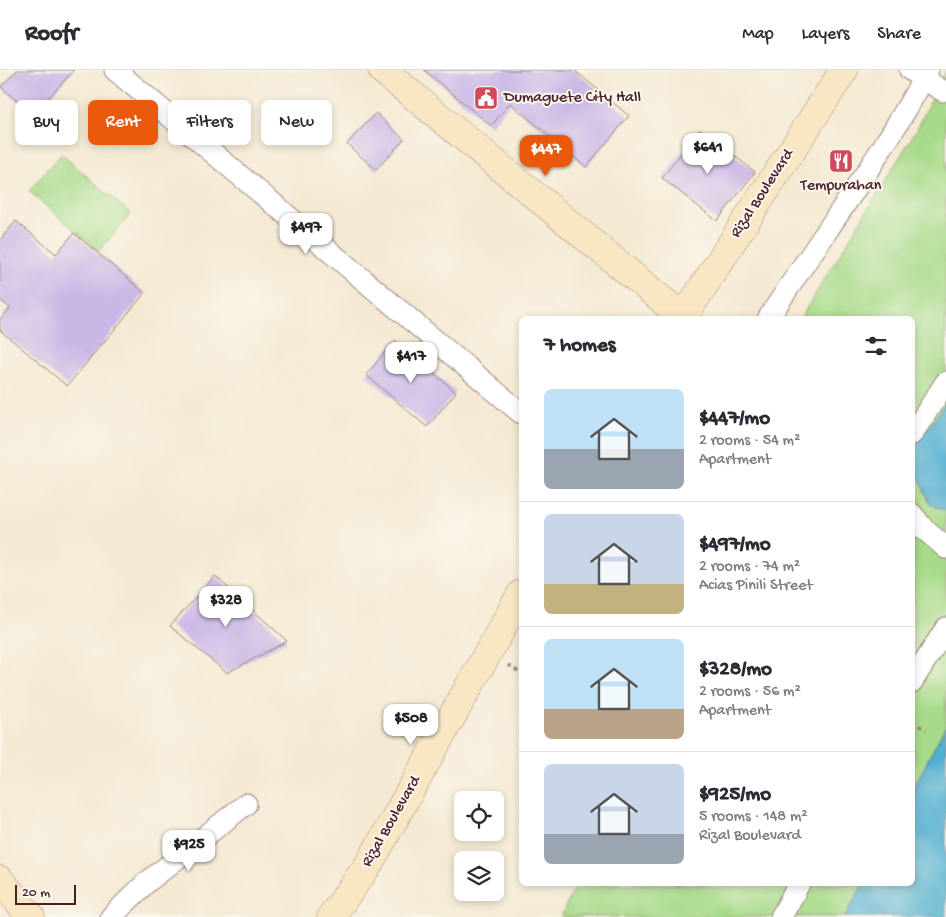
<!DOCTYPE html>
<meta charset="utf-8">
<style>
:root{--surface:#fff;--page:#f2f2f3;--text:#2b2b33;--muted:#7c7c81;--line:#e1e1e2;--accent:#ea580c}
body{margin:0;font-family:"Gochi Hand",sans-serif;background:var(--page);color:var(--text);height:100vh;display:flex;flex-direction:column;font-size:19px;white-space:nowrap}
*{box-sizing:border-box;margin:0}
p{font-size:16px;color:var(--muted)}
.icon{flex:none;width:28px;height:28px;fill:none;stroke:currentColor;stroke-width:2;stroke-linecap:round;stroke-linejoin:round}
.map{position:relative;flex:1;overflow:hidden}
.sheet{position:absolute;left:519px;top:246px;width:396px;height:570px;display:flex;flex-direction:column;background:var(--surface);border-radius:8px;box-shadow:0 2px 8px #0003}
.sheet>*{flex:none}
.top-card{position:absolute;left:15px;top:30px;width:429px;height:45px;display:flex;gap:10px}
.controls{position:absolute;left:454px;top:721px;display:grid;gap:10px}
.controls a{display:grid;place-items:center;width:50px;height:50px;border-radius:8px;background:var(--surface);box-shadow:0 2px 8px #0003;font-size:25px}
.scale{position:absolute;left:15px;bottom:12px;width:61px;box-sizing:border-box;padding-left:5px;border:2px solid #4a1f2b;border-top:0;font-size:14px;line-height:18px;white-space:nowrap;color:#4a1f2b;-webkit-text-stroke:4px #fbf7ec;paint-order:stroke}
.price{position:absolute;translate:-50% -42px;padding:0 11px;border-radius:10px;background:#fff;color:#222;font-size:16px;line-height:32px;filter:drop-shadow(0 1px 2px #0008)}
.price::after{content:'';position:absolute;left:50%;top:30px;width:15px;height:11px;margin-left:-8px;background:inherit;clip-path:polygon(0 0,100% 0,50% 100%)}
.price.selected{background:var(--accent);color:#fff}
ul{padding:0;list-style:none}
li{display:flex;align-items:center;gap:15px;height:125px;padding:0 25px}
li+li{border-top:1px solid var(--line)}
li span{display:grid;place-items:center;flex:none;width:140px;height:100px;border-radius:8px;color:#555}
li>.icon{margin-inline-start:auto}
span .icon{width:60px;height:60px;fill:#fffc;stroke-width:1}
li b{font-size:21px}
h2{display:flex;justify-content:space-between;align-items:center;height:60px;padding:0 25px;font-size:21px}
.tag{padding:0 18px;border-radius:8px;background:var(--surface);box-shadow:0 2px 8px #0003;font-size:18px;line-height:45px}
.tag.selected{background:var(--accent);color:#fff}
header{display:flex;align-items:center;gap:30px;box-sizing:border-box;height:70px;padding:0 25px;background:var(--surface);border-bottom:1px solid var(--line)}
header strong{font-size:24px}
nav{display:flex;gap:28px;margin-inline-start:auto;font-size:18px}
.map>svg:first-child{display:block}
.green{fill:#a7da89;stroke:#787c5a}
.water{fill:#51afd0;stroke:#4e677e}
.building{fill:#c9b7e6}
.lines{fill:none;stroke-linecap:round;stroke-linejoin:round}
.street-casing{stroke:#9f847e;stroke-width:23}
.secondary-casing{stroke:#9f847e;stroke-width:29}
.path{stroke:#9f847e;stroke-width:3;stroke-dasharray:4 4;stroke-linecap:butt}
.street{stroke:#fff;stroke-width:21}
.secondary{stroke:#f9e7c3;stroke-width:28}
.labels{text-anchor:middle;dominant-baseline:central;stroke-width:4;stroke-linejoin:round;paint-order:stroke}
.poi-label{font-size:16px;fill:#4a1f2b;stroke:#fbf7ec;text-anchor:start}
.street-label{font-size:16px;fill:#4a1f2b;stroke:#fbf7ec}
</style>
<header>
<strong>Roofr</strong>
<nav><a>Map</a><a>Layers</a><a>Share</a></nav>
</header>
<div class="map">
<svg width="946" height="847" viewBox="0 0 946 847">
<rect width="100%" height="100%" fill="#fbf7ec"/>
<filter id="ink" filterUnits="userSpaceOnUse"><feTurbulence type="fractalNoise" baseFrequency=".02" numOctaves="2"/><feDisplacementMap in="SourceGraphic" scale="10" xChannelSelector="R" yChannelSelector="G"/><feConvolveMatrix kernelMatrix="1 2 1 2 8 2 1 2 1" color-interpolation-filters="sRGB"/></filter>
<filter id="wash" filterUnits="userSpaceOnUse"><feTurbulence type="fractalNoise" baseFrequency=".0096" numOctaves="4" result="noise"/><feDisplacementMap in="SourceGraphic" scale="20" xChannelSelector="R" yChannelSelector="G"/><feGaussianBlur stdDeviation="1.12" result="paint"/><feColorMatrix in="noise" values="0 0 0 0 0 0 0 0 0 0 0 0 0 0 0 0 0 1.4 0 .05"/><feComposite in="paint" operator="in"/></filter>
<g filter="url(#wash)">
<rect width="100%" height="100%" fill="#f4e9d2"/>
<!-- green -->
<path class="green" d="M 946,1 L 946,332 L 913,380 L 912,249 L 800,249 L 916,61 Z
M 61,84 L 131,144 L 99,181 L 29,121 Z
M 913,398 L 919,407 L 930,434 L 946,441 L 946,655 L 913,719 Z
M 576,814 L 863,814 L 845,847 L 561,847 Z"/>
<!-- water -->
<path class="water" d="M 946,332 L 946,441 L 930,434 L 919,407 L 913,398 L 913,380 Z
M 946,655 L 946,847 L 845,847 L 863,814 L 912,814 L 913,719 Z"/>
<g id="blocks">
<!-- building -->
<path class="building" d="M 17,0 L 74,0 L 33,45 L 1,17 Z
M 424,0 L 574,0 L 629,46 L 586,97 L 510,33 L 491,56 Z
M 376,43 L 404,69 L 376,100 L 347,74 Z
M 700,59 L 755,102 L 717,151 L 662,108 Z
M 16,151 L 56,184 L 74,163 L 145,223 L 67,316 L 0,260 L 0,250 L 10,238 L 0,230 L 0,170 Z
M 395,270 L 456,322 L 427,357 L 366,305 Z
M 215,506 L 287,571 L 227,603 L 170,556 Z"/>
</g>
</g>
<g filter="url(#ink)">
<use href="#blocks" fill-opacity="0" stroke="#9f847e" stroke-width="1"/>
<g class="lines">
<defs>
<path id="street" d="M 115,0 L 521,343
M 910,0 L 943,21
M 768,249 C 821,166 882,87 928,0
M 912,364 L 946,312
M 912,444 L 924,459 L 946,478
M 912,612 L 946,558
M 111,847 L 146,813 L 246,734
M 781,847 L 799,814"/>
<path id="secondary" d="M 382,0 L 683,247
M 682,249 L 844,0
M 0,810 L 31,847
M 331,847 L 369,794 L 521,524"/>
</defs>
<!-- street casing -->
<use href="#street" class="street-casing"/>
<!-- secondary casing -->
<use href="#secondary" class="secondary-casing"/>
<!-- path -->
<path class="path" d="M 508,595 L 521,603
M 912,651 L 926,660"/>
<!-- street -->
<use href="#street" class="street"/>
<!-- secondary -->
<use href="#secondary" class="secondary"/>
</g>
</g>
<!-- icons -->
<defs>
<symbol id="civic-square" viewBox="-11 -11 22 22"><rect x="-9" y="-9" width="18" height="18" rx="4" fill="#d1495b" stroke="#fbf7ec"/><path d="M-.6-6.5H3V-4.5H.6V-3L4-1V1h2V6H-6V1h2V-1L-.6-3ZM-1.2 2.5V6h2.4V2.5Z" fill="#fff"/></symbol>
<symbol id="restaurant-square" viewBox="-11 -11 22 22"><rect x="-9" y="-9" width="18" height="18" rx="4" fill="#d1495b" stroke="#fbf7ec"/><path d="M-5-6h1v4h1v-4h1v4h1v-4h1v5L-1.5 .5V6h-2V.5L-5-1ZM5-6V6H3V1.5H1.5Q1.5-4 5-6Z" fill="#fff"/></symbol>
</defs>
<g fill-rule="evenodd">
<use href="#civic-square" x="472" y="14" width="28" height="28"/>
<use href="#restaurant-square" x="827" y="77" width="28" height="28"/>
</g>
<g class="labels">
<!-- poi labels -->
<g class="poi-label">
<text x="504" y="28">Dumaguete City Hall</text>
<text x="841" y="116" text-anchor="middle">Tempurahan</text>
</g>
<!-- street labels -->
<g class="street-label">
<text transform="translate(763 124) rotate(-57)">Rizal Boulevard</text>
<text transform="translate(392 752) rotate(-60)">Rizal Boulevard</text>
</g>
</g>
</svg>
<div class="controls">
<a><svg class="icon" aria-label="locate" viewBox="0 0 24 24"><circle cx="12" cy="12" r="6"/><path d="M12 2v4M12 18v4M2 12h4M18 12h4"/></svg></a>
<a><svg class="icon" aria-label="layers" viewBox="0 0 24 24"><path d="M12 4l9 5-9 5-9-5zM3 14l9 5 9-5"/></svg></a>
</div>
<div class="scale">20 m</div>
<b class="price" style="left:708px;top:105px">$641</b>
<b class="price selected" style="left:546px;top:107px">$447</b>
<b class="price" style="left:306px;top:185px">$497</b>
<b class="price" style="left:411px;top:314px">$417</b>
<b class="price" style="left:226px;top:558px">$328</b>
<b class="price" style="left:411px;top:676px">$508</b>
<b class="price" style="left:189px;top:802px">$925</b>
<div class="top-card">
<a class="tag">Buy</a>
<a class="tag selected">Rent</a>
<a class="tag">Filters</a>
<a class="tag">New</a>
</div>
<section class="sheet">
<h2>7 homes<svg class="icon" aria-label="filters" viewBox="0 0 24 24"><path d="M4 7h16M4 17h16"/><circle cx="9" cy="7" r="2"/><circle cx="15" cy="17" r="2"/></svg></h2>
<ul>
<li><span style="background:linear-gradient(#bfe0f5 60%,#9aa5b1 0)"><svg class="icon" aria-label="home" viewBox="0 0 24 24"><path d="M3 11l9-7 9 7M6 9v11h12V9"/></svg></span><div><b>$447/mo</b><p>2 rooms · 54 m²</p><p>Apartment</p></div></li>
<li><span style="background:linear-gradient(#c9d6e8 70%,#c2b280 0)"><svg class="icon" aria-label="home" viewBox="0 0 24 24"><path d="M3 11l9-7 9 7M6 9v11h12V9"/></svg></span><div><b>$497/mo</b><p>2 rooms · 74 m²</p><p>Acias Pinili Street</p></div></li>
<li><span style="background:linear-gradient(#bfe0f5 70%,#b9a48a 0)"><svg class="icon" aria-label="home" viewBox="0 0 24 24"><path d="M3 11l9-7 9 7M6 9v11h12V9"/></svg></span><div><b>$328/mo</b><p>2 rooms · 56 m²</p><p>Apartment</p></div></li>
<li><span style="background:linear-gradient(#c9d6e8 70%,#9aa5b1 0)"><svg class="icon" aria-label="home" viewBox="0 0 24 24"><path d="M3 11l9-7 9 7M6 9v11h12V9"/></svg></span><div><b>$925/mo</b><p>5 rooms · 148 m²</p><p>Rizal Boulevard</p></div></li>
</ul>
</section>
</div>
